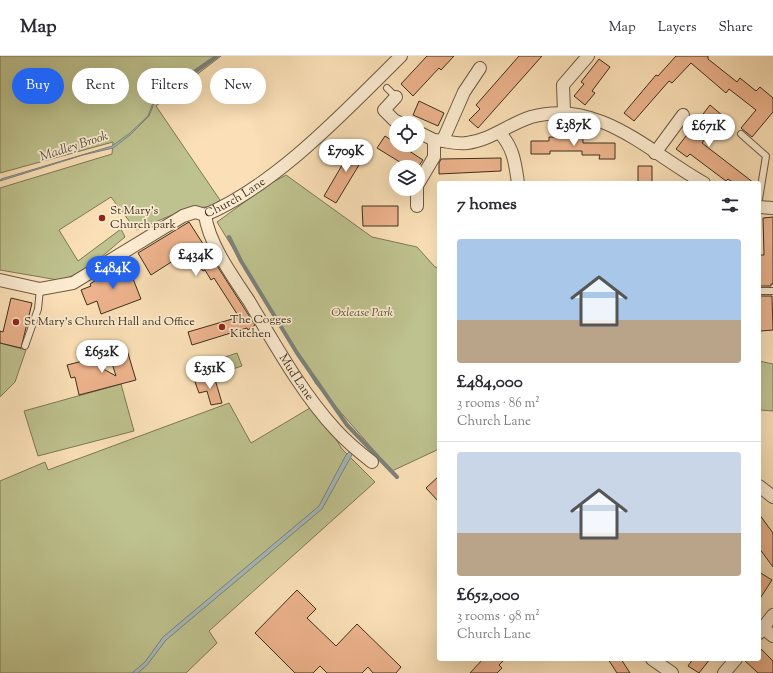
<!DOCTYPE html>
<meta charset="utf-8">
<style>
:root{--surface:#fff;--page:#f7f7f7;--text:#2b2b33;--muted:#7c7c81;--line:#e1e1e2;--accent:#2563eb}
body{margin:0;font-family:"Sorts Mill Goudy",serif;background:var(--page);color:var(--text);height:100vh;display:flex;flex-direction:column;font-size:15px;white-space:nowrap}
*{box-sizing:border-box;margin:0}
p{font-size:13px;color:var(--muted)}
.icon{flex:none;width:22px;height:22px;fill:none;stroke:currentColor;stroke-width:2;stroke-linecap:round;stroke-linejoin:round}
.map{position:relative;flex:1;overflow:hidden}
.drawer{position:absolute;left:437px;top:125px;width:324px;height:480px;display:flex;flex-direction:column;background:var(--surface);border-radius:4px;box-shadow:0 4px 16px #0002}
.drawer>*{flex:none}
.banner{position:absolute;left:12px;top:12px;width:365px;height:36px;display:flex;gap:8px}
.buttons{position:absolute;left:389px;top:60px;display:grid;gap:8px}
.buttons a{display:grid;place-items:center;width:36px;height:36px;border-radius:50%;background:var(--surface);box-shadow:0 4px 16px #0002;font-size:20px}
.price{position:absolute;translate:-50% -34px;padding:0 9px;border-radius:14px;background:#fff;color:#222;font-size:13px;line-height:26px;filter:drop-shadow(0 1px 2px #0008)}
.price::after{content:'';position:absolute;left:50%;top:24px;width:12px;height:9px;margin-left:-6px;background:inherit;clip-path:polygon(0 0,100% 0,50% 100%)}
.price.current{background:var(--accent);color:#fff}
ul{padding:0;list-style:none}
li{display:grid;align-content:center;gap:8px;height:212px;padding:0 20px}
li+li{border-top:1px solid var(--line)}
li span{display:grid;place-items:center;height:124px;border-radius:4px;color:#555}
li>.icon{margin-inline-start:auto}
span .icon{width:72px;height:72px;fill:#fffc;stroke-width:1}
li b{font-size:17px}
h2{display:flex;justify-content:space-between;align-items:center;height:48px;padding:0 20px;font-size:17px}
.tag{padding:0 14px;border-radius:18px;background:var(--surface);box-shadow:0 4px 16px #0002;font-size:14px;line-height:36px}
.tag.current{background:var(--accent);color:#fff}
header{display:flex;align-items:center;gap:24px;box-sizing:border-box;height:56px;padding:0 20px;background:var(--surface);border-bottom:1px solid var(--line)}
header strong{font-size:19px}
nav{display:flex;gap:22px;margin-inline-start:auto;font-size:14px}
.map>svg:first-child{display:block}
.green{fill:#bec28e;stroke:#7d7856}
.water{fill:#a5babb;stroke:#7b827c}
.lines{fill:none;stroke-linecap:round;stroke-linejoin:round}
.stream{stroke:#7b827c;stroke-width:4}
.building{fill:#edb38c;stroke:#3c2f1e}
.lane-casing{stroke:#6c5b44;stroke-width:8}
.street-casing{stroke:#6c5b44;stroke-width:14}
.lane{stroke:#fcebd0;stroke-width:6}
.street{stroke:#fcebd0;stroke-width:12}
.poi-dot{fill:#8f2418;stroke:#fcebd0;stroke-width:1.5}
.labels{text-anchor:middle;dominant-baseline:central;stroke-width:3.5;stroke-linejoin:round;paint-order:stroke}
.street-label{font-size:12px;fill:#3c2f1e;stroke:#fcebd0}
.poi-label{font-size:12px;fill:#3c2f1e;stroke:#fcebd0;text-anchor:start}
.park-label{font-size:12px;font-style:italic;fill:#564c34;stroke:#fcebd0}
.water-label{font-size:13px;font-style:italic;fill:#565245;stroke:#fcebd0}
</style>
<header>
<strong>Map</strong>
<nav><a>Map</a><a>Layers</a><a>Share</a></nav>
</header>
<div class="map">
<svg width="773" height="617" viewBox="0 0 773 617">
<rect width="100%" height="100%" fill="#fbe0b7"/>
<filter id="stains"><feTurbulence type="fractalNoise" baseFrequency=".005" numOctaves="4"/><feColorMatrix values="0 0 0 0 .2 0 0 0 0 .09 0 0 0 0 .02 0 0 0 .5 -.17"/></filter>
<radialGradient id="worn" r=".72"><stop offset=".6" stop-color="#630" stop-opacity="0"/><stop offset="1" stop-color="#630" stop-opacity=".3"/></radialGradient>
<!-- green -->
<path class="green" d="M 0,0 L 221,0 L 156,50 L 220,144 L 212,150 L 184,154 L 136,174 L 111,141 L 59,174 L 78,205 L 121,173 L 125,181 C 105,197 84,220 58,224 L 0,214 L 0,132 L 112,98 L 113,86 L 0,117 Z
M 286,119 L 372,181 L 417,191 L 435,211 L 439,212 L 439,393 L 392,415 L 316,328 L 217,166 L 268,129 Z
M 0,287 L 26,294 L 15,326 L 0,341 Z
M 237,297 L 242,310 L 223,316 L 219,303 Z
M 759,305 L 773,308 L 773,355 L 759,354 Z
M 121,328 L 134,375 L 38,400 L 24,355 Z
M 229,347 L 251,387 L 315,349 L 342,393 L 375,426 L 209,575 L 217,587 L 186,617 L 0,617 L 0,425 L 45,406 L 48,414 Z"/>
<!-- water -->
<path class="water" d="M 196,14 L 155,45 L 149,60 L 130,79 L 113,92 L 83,99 L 0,125 L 1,123 L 112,90 L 130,77 L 148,60 L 154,44 Z
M 351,394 L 353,397 L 322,453 L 166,584 L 147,609 L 138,617 L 132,617 L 145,606 L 163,581 L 319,450 L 346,399 Z"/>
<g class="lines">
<!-- stream -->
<path class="stream" d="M 193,17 L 217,0
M 229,181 L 241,205 L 297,297 L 347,369 L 397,421"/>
</g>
<!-- building -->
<path class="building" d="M 427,0 L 454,0 L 441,14 L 439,12 L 413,40 L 401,28 Z
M 519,0 L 542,0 L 478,72 L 469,64 L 480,53 L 476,49 Z
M 676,0 L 708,0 L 708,3 L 737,26 L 740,22 L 756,35 L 760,31 L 773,42 L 773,56 L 752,81 L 741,72 L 756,54 L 729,33 L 726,37 L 691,7 L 672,27 L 669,25 L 634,65 L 624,57 L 656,19 L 658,20 Z
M 599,3 L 610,11 L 592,35 L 595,37 L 585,49 L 574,40 L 584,28 L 581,26 Z
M 419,45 L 444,57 L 438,70 L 413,59 Z
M 710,49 L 723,60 L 702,87 L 754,127 L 734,127 L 728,123 L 726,125 L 690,98 L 687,101 L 676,93 Z
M 385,80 L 396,87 L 396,89 L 400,89 L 423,104 L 418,111 L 408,111 L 377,92 Z
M 549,81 L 583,82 L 583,87 L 615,87 L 615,103 L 599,103 L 600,99 L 582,99 L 582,95 L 550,95 L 550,98 L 531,98 L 531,85 L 549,85 Z
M 355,87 L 368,94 L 336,147 L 324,140 Z
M 501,102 L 501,115 L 439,118 L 439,107 L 441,103 Z
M 638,110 L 652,110 L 652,127 L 638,127 Z
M 362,150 L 398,150 L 398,170 L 363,170 Z
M 773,161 L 773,228 L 771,228 L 771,230 L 759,230 L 760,199 L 764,199 L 763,162 Z
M 189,166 L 255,269 L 248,274 L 247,272 L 192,289 L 188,276 L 239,261 L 214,222 L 211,224 L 205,214 L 203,215 L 195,205 L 192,206 L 188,200 L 178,206 L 176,203 L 151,219 L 138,197 Z
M 126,205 L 141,243 L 101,258 L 97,245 L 87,249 L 81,234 L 91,230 L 90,228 Z
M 759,240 L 772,240 L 773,274 L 760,275 Z
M 11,242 L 32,247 L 21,292 L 0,287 L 0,275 L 3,276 Z
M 127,294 L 136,324 L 79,339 L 75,321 L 71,322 L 67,309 L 87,304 L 116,320 L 109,298 Z
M 214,320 L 222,347 L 211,349 L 207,335 L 199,337 L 195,326 Z
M 439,420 L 439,446 L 426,432 Z
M 759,458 L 773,477 L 773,511 L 759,492 Z
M 759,516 L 772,524 L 759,544 Z
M 297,534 L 316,553 L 307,562 L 336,590 L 357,568 L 401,611 L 396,617 L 373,617 L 368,611 L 362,617 L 327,617 L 320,610 L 313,617 L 295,617 L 255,577 Z
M 759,591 L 773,605 L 773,617 L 758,617 L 743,603 L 759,603 Z
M 483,603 L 505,603 L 499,609 L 502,612 L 497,617 L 470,617 Z
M 608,603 L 621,603 L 630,617 L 617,617 Z
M 693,603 L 710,603 L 699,617 L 688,610 Z"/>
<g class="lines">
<defs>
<path id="lane" d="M 387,32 L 396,41
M 741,78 L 766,100 L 759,143
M 759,235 L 773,235
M 25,290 L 38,253 L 40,233"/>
<g id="street">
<path d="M 396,41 L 384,54 L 394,64 L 400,67"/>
<path d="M 564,56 L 563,29 L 588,0"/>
<path d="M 418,76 L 434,84"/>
<path d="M 500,77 C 514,93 515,107 518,127"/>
<path d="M 443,84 L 464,36 L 480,12"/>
<path d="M 655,97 L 683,59"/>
<path d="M 418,128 L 434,101 L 434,84 C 445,84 456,89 467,87 C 491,84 509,68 531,61 C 599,42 650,97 704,127"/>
<path d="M 417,133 L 417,150"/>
<path d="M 759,151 L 773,152"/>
<path id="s1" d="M 205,159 C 209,188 233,221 249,245 C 274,287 303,339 336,374 C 347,386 359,396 372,406"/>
<path id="s2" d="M 0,224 L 40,233 L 73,227 L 183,160 L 195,156 L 205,159 C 278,128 345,55 401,0"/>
<path d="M 759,430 L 773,441"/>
<path d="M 763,572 L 773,580"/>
<path d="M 759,577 L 773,559"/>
<path d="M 652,603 L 672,617"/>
<path d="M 724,617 L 736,603"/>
</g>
</defs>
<!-- lane casing -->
<use href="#lane" class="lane-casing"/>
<!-- street casing -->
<use href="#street" class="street-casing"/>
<!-- lane -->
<use href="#lane" class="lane"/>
<!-- street -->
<use href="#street" class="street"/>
</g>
<!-- markers -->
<g class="poi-dot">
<circle cx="102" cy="162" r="4"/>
<circle cx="16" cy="266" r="4"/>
<circle cx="222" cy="271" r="4"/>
</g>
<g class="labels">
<!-- street labels -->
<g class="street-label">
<text stroke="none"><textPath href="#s2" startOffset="261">Church Lane</textPath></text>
<text stroke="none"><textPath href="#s1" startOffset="187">Mud Lane</textPath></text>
</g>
<!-- poi labels -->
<g class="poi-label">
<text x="110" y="155">St Mary's<tspan x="110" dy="14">Church park</tspan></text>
<text x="230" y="264">The Cogges<tspan x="230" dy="14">Kitchen</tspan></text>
<text x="24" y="266">St Mary's Church Hall and Office</text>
</g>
<!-- park labels -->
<g class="park-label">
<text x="362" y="257">Oxlease Park</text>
</g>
<!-- water labels -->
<g class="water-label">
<text transform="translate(74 91) rotate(-18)">Madley Brook</text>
</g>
</g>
<rect width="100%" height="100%" filter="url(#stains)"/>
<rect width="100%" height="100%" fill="url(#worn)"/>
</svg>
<div class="buttons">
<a><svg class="icon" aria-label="locate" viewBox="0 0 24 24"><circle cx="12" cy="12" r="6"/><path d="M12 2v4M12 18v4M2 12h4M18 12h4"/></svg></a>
<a><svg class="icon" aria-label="layers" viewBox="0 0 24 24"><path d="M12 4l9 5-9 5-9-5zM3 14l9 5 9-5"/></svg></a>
</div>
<b class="price" style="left:574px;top:91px">£387K</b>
<b class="price" style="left:709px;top:92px">£671K</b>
<b class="price" style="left:346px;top:117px">£709K</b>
<b class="price" style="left:196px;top:221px">£434K</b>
<b class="price current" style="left:113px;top:234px">£484K</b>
<b class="price" style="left:102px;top:318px">£652K</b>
<b class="price" style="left:210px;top:334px">£351K</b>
<div class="banner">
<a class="tag current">Buy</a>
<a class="tag">Rent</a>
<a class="tag">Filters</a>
<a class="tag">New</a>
</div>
<section class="drawer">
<h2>7 homes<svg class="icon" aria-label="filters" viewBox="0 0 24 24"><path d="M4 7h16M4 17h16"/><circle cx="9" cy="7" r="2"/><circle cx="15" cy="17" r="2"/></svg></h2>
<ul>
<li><span style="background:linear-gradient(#a9c7e8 65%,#b9a48a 0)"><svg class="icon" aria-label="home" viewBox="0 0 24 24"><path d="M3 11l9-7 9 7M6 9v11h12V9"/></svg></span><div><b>£484,000</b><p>3 rooms · 86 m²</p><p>Church Lane</p></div></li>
<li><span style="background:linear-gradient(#c9d6e8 65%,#b9a48a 0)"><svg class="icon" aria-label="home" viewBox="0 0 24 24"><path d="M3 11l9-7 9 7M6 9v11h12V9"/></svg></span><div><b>£652,000</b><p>3 rooms · 98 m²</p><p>Church Lane</p></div></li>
</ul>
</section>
</div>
